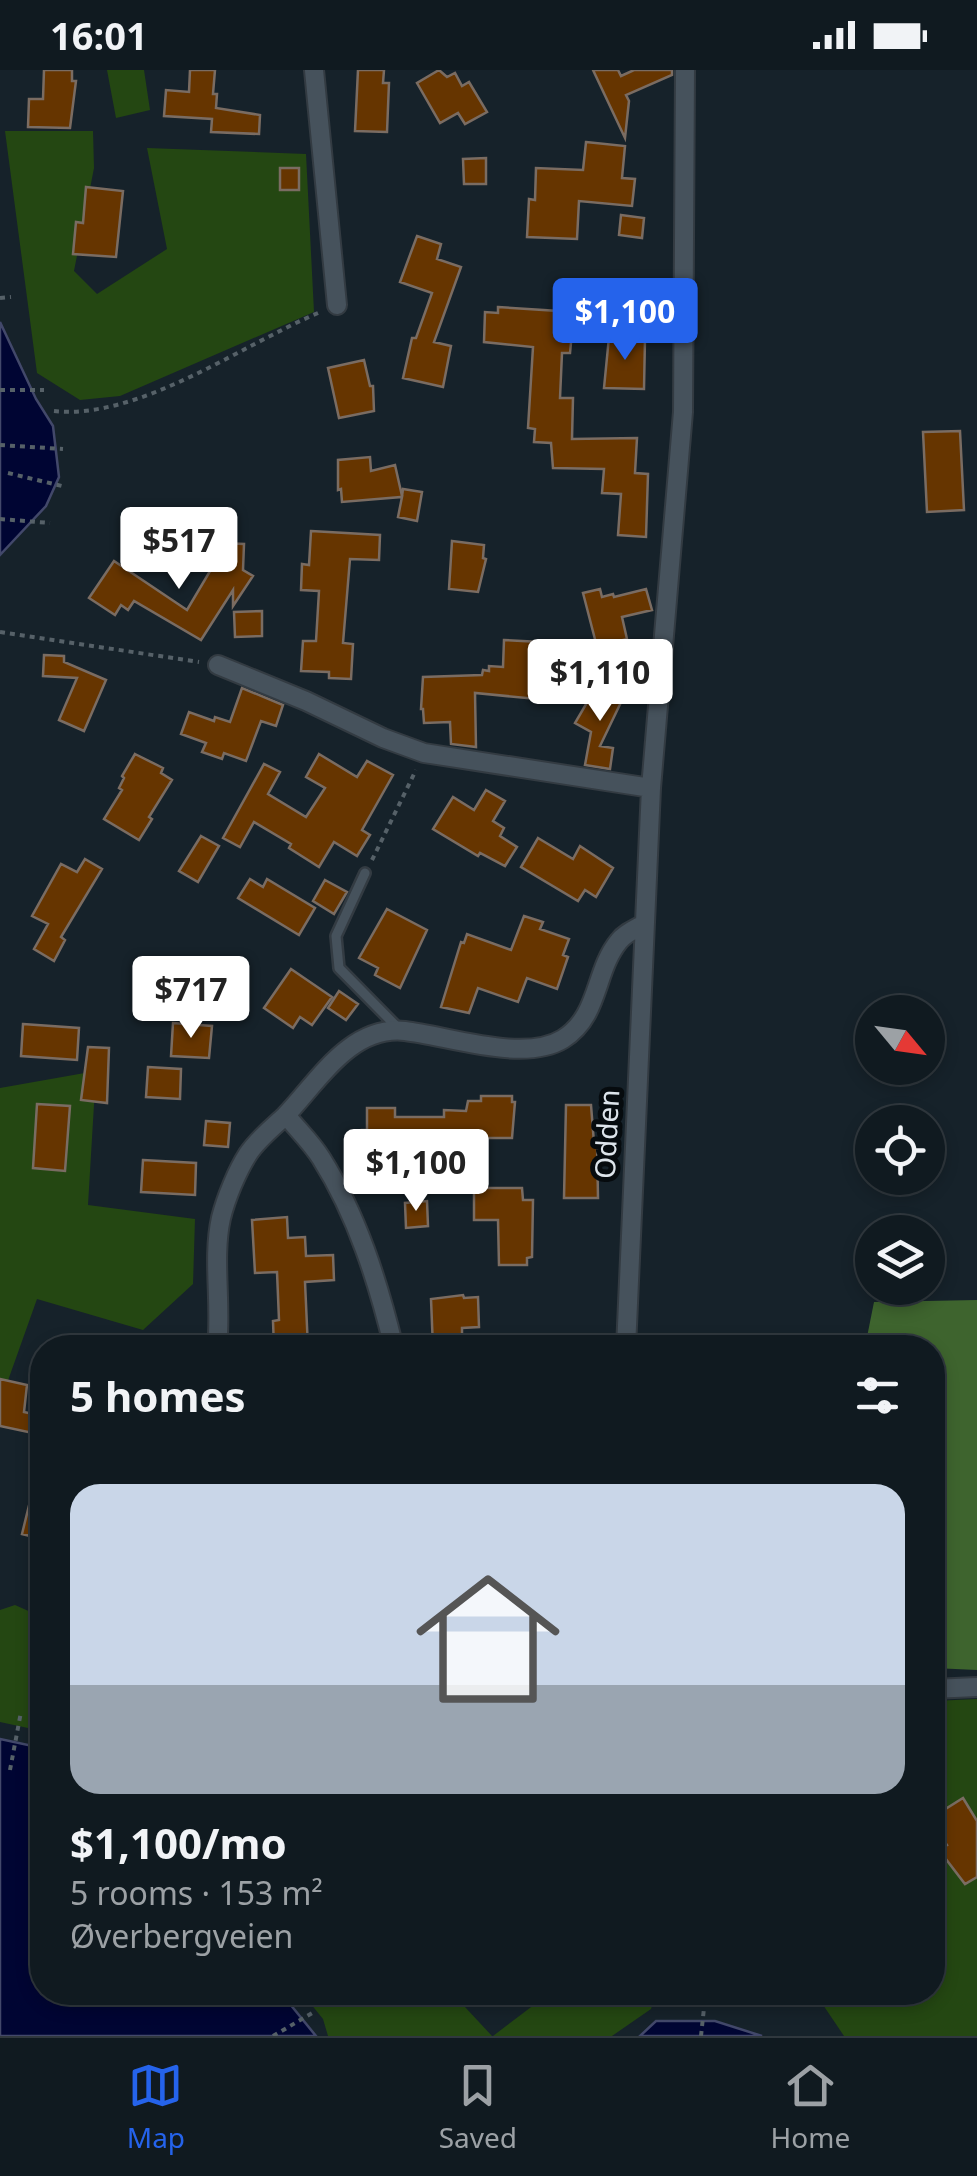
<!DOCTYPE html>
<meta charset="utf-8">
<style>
:root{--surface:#101a20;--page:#1e272d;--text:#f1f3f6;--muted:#9ca1a5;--line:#30383e;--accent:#2563eb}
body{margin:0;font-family:"Noto Sans",sans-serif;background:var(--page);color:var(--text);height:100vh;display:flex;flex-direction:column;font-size:38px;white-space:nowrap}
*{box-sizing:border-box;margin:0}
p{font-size:32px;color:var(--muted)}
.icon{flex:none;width:55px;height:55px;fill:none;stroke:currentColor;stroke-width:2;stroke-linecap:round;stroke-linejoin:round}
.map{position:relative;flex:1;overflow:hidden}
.drawer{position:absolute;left:30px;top:1265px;width:915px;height:670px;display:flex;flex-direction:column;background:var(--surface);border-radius:40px;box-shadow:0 5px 15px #0003,0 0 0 2px var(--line)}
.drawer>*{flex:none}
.needle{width:65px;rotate:119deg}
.buttons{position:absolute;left:855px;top:925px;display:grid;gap:20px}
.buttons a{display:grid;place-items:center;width:90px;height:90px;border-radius:50%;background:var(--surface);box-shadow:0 5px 15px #0003,0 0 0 2px var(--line);font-size:50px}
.price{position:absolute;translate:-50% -85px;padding:0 22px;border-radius:10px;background:#fff;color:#222;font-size:32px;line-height:65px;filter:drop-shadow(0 2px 5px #0008)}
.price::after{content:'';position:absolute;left:50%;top:60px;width:30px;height:22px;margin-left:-15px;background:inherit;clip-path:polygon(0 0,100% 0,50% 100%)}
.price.selected{background:var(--accent);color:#fff}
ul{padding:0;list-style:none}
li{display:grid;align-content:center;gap:20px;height:530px;padding:0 40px}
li+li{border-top:2px solid var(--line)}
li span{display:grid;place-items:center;height:310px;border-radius:30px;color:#555}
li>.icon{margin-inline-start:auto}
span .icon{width:180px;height:180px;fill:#fffc;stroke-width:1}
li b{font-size:42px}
h2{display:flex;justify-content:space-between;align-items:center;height:120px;padding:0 40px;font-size:42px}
.status{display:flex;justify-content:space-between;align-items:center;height:70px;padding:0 50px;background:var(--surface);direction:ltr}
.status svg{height:28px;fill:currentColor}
.tab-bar{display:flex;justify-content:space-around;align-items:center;height:140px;border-top:2px solid var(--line);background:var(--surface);font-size:28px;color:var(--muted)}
.tab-bar a{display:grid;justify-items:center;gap:5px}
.tab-bar .selected{color:var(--accent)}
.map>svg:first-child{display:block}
.green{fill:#244712}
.forest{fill:#3e642e}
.water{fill:#000533;stroke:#42486a;stroke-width:2.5}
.building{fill:#663500;stroke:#7a6c62;stroke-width:2.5}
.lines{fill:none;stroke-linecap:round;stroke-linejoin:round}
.service-casing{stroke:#333b42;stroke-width:14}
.minor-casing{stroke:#333b42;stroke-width:22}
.path{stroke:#566168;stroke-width:4;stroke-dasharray:5 5;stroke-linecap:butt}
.service{stroke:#46525c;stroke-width:9}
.minor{stroke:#46525c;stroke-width:18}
.labels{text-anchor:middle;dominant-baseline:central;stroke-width:10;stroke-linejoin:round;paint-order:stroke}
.street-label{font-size:28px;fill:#dde4ea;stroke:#060b0e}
</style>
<div class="status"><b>16:01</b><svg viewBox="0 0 49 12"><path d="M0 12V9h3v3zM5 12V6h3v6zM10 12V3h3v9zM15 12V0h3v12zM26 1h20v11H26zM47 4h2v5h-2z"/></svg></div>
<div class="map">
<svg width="977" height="1966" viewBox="0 0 977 1966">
<rect width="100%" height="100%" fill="#16222a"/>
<!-- green -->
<path class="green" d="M 107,0 L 144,0 L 150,40 L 116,48 Z
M 5,61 L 93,61 L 94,98 L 74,201 L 97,224 L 167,179 L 147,78 L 306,84 L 314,242 L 120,326 L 80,330 L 37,303 Z
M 96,1001 L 88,1135 L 195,1149 L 193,1214 L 143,1260 L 37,1229 L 0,1333 L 0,1018 Z
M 15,1535 L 42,1547 L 42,1661 L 0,1652 L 0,1540 Z
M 977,1629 L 977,1966 L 844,1966 L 815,1923 L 932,1922 L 933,1631 Z
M 551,1922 L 656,1922 L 656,1923 L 651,1939 L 612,1966 L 493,1966 Z
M 302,1923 L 452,1923 L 492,1966 L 328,1966 L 323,1949 Z"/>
<!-- forest -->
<path class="forest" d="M 977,1230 L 977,1600 L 933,1598 L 932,1278 L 865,1277 L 874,1232 Z"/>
<!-- water -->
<path class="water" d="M 0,252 L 36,329 L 53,356 L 59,407 L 46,436 L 0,485 Z
M 0,1669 L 42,1678 L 42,1922 L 281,1923 L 316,1966 L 0,1966 Z
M 656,1951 L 715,1951 L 762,1966 L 640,1966 Z"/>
<!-- building -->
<path class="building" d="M 44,0 L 72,0 L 72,11 L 76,11 L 70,58 L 28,57 L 29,29 L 43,29 Z
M 190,0 L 215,0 L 213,24 L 217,24 L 216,38 L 260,45 L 259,64 L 211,62 L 212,49 L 164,46 L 166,20 L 189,22 Z
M 358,0 L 384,0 L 383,13 L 389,13 L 387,62 L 355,61 Z
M 439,0 L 447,7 L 455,3 L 462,16 L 469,12 L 487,42 L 465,54 L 458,43 L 440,53 L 417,13 Z
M 593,0 L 618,0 L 621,6 L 634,0 L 672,0 L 672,5 L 626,25 L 629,31 L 625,68 Z
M 586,72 L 625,76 L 622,108 L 635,109 L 632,136 L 579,131 L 577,169 L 527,167 L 529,129 L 535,130 L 536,98 L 583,100 Z
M 486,88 L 486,114 L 464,114 L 463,89 Z
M 280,98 L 299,98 L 299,120 L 280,120 Z
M 86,117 L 123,121 L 116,187 L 73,184 L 76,152 L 83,153 Z
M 621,145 L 644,148 L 642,168 L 619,165 Z
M 417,166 L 441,174 L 437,189 L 461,197 L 434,272 L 451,276 L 443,317 L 403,308 L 412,268 L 416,268 L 432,223 L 400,212 Z
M 645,227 L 668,227 L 668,250 L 644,250 Z
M 498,237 L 574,242 L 570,283 L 562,283 L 560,328 L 573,328 L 572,369 L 637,368 L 635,403 L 648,404 L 646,467 L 618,465 L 621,424 L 602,423 L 604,399 L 553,398 L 551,373 L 534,372 L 535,359 L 528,358 L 533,277 L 484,272 L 485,242 L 498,243 Z
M 609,267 L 645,268 L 644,319 L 604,318 Z
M 364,290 L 370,316 L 373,316 L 374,341 L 339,348 L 328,298 Z
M 960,361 L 964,440 L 927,442 L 923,362 Z
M 370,387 L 371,401 L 395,395 L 402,426 L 403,419 L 422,422 L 417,451 L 398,447 L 402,427 L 342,432 L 341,419 L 338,420 L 338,390 Z
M 311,461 L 380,465 L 379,490 L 350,489 L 343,573 L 353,574 L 351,609 L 329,608 L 329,602 L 301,601 L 303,571 L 316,571 L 319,521 L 301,520 L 302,494 L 309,495 Z
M 452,471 L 484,475 L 483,488 L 486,489 L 478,522 L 449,519 Z
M 221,473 L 244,474 L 243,500 L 253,506 L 233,536 L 233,520 L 201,570 L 134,531 L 128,540 L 121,535 L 115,545 L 89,528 L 114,491 L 187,540 L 219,486 Z
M 600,519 L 602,527 L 613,524 L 614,527 L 646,519 L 652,540 L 622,547 L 627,569 L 597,577 L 583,523 Z
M 262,541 L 262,566 L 235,567 L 234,542 Z
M 504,570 L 540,572 L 538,599 L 554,600 L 560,607 L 558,631 L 475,623 L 476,677 L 451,674 L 450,652 L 424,653 L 423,639 L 421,639 L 423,607 L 482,605 L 483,600 L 489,601 L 489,596 L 503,597 Z
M 44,585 L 64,586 L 64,592 L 106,610 L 84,661 L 59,650 L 77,608 L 43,606 Z
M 599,612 L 624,626 L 600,676 L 613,678 L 610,699 L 585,695 L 591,662 L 575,653 Z
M 242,618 L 283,635 L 276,656 L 261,651 L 246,691 L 224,683 L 222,689 L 202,682 L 206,673 L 181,664 L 189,642 L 214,651 L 215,647 L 230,652 Z
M 135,684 L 163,698 L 161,703 L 172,710 L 149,747 L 152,749 L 139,770 L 104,749 L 122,720 L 119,718 L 124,708 L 122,706 Z
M 319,684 L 357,707 L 367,691 L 393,705 L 362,760 L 370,765 L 357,786 L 334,772 L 319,797 L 289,778 L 291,774 L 254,752 L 240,777 L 223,768 L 264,694 L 280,702 L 268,724 L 306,747 L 325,718 L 306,707 Z
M 486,720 L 505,731 L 493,751 L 504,758 L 500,766 L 517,777 L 505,796 L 480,783 L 478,786 L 433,759 L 453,727 L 474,740 Z
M 201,766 L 219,776 L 198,812 L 179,801 Z
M 538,768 L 573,789 L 580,776 L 613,798 L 596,827 L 585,820 L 578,831 L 521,797 Z
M 85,789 L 102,799 L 61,867 L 65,870 L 54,891 L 34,879 L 48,854 L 32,846 L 61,794 L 77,802 Z
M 250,809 L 263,817 L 267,809 L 315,838 L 299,865 L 238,828 Z
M 325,810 L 347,822 L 334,844 L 313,831 Z
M 387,839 L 427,860 L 400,918 L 375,905 L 378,898 L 359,888 Z
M 524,846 L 543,852 L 540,859 L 569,869 L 563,885 L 568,887 L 557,919 L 527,908 L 518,932 L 478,918 L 469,943 L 441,937 L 461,872 L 464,873 L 467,864 L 511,880 Z
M 291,899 L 332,927 L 312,955 L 300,947 L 293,958 L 264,938 Z
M 339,921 L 358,934 L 346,950 L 328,938 Z
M 173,953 L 212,956 L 209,988 L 171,986 Z
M 23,954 L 79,958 L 77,990 L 21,986 Z
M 88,977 L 109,978 L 107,1033 L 81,1030 Z
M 148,997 L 181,999 L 180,1029 L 146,1027 Z
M 481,1026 L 512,1026 L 512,1032 L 515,1032 L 512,1068 L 417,1068 L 417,1075 L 398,1079 L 395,1108 L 368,1108 L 362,1060 L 367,1060 L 367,1038 L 395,1038 L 395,1047 L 444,1047 L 444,1040 L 466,1041 L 468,1031 L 481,1031 Z
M 37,1034 L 70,1036 L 65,1101 L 33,1098 Z
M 566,1035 L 591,1035 L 594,1073 L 597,1073 L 598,1128 L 564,1128 Z
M 206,1051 L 230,1053 L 228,1077 L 204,1075 Z
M 143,1090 L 196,1093 L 195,1125 L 141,1122 Z
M 474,1118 L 522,1118 L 523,1130 L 533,1130 L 532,1187 L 527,1188 L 527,1195 L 499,1195 L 498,1150 L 474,1150 Z
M 427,1131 L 428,1156 L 406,1158 L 405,1133 Z
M 287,1147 L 288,1168 L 305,1167 L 306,1186 L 333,1185 L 334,1210 L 305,1212 L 308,1278 L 274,1278 L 273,1251 L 279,1250 L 277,1202 L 255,1203 L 252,1150 Z
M 463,1225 L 464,1228 L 478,1227 L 479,1257 L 462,1258 L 462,1278 L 433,1278 L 431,1229 Z
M 0,1309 L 27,1315 L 24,1342 L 42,1346 L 42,1365 L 0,1356 Z
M 36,1407 L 42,1408 L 42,1469 L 22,1464 Z
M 963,1728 L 977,1751 L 977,1807 L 965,1814 L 939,1780 L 947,1775 L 935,1757 L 941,1753 L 936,1745 Z"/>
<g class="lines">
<defs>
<path id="service" d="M 365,803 L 336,866 L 339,898 L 398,958"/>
<path id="minor" d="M 314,0 L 337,235
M 218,595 L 306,631 L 383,668 L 424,683 L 651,718
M 286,1045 C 297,1059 311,1072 321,1088 C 357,1145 378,1212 394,1278
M 217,1278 C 222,1235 212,1189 221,1148 C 226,1128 237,1101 248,1084 C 258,1069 272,1058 285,1046 C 317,1013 350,955 405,961 C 448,966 524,993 563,969 C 600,946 594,901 619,871 C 625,863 635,859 644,854
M 626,1278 L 651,718 L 683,342 L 685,0
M 932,1619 L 977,1617"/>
</defs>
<!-- service casing -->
<use href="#service" class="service-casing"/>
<!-- minor casing -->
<use href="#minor" class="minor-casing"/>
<!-- path -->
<path class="path" d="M 0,228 L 11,227
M 0,320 L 44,320
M 54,341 C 138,350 240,276 318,243
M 0,375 L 63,379
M 8,403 L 66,417
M 0,449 L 50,453
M 0,562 L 199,592
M 372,790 L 416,700
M 10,1700 L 21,1642
M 199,1926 L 204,1922
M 273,1966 L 314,1942
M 701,1966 L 704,1938"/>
<!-- service -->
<use href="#service" class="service"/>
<!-- minor -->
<use href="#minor" class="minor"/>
</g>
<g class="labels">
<!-- street labels -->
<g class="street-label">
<text transform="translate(606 1064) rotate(-87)">Odden</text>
</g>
</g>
</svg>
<div class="buttons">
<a><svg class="needle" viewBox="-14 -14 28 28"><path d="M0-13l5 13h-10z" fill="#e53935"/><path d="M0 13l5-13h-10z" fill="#9ca1a5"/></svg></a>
<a><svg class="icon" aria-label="locate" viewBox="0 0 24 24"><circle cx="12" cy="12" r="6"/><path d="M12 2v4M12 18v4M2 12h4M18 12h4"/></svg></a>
<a><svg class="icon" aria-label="layers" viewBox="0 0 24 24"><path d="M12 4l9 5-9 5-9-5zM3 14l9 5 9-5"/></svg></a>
</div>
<b class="price selected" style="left:625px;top:293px">$1,100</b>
<b class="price" style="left:179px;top:522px">$517</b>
<b class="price" style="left:600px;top:654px">$1,110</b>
<b class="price" style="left:191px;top:971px">$717</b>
<b class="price" style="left:416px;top:1144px">$1,100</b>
<section class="drawer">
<h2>5 homes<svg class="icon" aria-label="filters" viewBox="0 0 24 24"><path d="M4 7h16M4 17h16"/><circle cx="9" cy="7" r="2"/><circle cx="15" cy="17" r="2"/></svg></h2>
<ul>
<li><span style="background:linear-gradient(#c9d6e8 65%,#9aa5b1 0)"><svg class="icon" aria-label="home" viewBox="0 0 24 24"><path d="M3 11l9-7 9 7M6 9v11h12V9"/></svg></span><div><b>$1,100/mo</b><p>5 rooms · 153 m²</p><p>Øverbergveien</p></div></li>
</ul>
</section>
</div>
<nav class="tab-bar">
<a class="selected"><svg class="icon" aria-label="map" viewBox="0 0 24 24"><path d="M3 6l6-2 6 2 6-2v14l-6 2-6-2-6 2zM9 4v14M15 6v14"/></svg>Map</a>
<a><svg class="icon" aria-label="saved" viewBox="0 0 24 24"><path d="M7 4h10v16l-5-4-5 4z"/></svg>Saved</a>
<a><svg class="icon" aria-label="home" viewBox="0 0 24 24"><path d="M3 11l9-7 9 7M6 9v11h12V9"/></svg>Home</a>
</nav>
